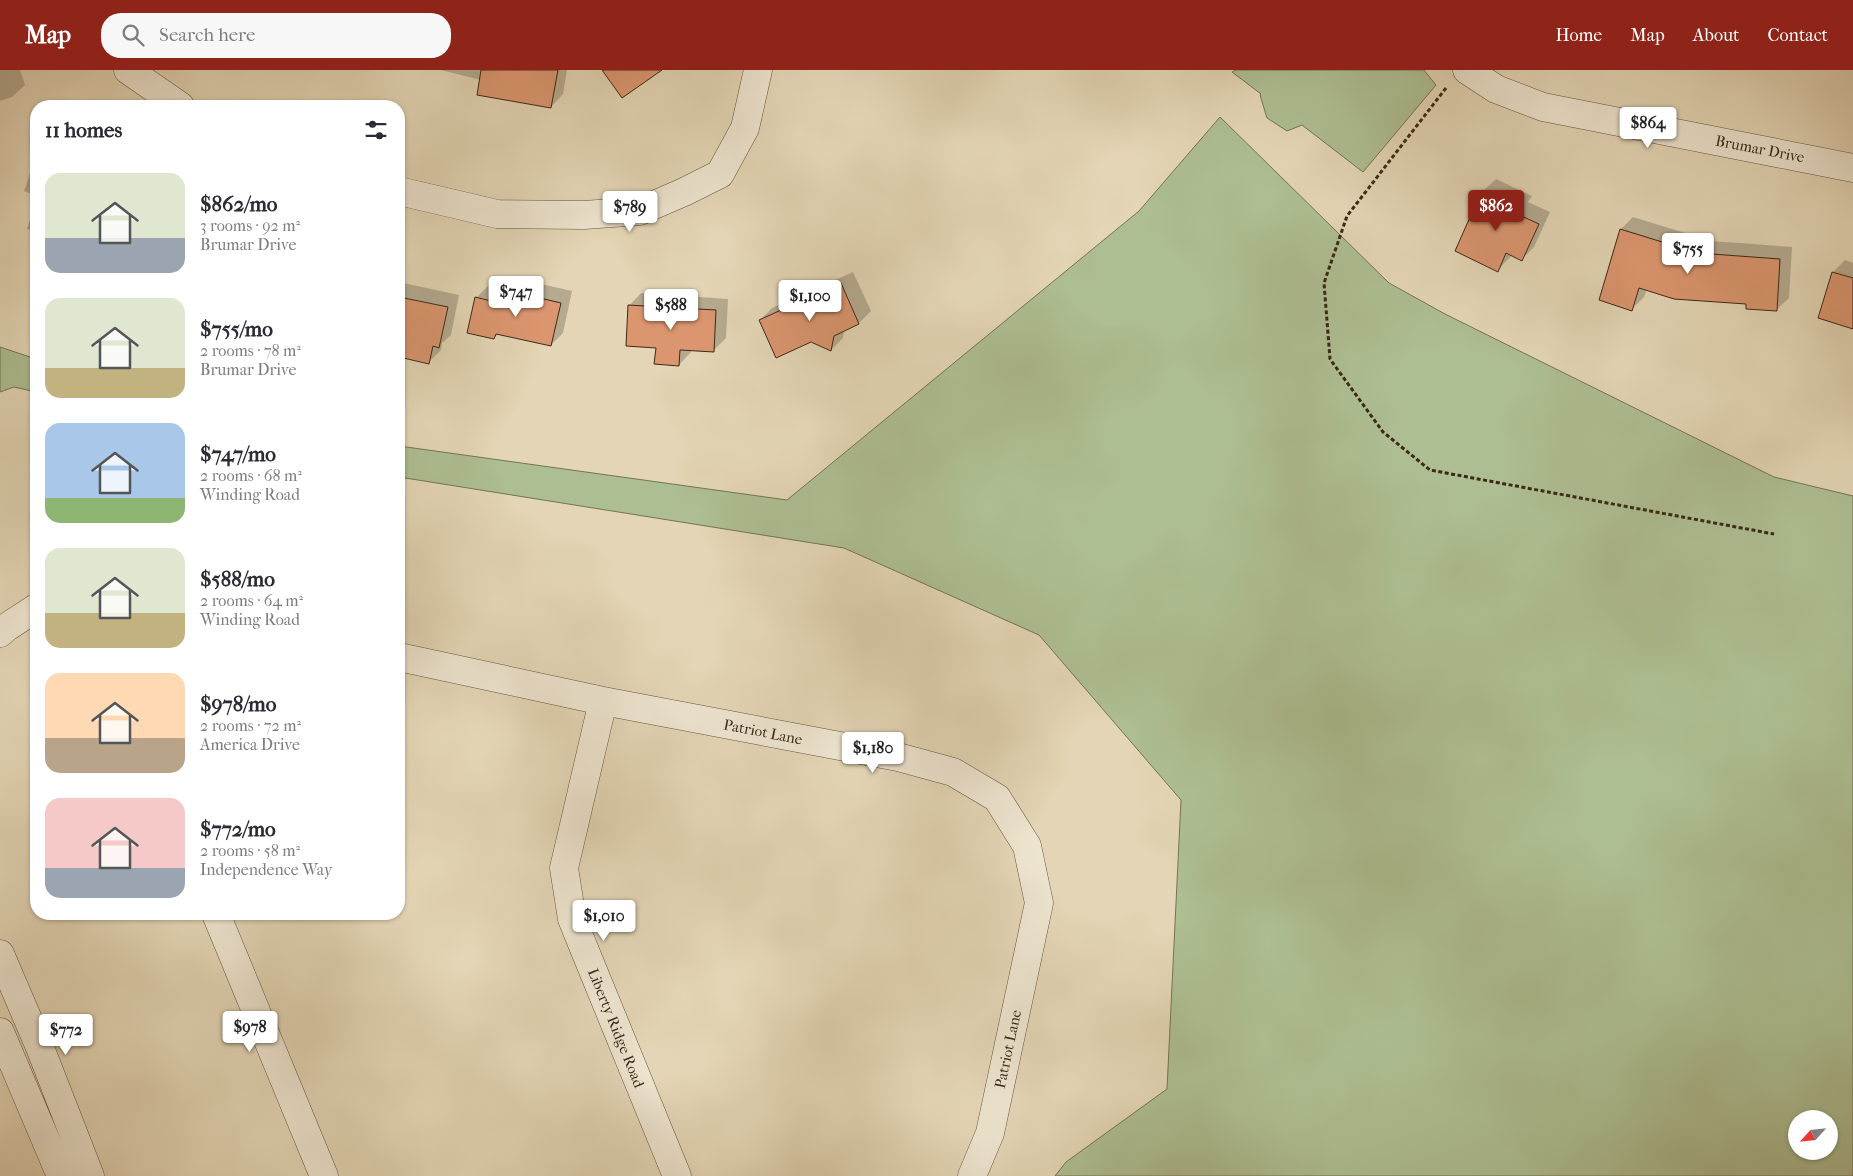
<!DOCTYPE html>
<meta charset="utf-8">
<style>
:root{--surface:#fff;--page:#f7f7f7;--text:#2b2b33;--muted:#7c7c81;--accent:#8f2418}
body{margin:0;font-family:"IM FELL French Canon",serif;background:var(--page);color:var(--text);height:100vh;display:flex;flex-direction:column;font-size:19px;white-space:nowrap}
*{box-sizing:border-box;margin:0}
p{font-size:16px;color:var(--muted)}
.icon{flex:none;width:28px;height:28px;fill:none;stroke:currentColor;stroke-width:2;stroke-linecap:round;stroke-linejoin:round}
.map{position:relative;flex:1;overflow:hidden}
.side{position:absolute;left:30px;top:30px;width:375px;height:820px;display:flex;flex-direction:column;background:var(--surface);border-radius:20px;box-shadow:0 1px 4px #0004}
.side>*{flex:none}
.needle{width:32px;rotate:243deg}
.fabs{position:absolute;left:1788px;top:1040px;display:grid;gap:10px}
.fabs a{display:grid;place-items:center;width:50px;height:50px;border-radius:50%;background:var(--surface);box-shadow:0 1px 4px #0004;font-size:25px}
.price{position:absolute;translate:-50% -42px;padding:0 11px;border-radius:5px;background:#fff;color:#222;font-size:16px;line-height:32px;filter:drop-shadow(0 1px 2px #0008)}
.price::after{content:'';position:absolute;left:50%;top:30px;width:15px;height:11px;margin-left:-8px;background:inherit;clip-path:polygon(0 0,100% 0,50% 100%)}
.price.active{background:var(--accent);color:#fff}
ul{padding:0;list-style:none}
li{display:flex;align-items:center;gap:15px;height:125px;padding:0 15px}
li span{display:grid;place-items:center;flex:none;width:140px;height:100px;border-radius:15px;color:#555}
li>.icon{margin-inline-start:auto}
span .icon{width:60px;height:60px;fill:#fffc;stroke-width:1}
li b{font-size:21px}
h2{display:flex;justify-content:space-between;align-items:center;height:60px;padding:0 15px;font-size:21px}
header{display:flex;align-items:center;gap:30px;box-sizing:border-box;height:70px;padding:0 25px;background:var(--accent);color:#fff}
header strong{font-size:24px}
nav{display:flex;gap:28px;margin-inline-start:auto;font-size:18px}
.search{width:350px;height:45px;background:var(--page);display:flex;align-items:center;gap:12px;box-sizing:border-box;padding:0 18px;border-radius:20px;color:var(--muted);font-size:19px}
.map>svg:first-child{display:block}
.green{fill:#adbe92;stroke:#747454;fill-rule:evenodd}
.shadow{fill:#0003}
.building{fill:#db9670;stroke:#3a2916}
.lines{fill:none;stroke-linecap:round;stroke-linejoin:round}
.minor-casing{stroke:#64543e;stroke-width:29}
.path{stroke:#3a2916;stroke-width:3;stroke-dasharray:4 2.5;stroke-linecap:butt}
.minor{stroke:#ede4cf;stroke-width:28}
.labels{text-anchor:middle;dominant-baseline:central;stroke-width:4;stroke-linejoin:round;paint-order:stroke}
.street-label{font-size:15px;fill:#3a2916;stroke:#ede4cf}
</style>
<header>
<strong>Map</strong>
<div class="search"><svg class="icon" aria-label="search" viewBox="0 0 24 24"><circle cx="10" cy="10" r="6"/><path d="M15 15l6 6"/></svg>Search here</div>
<nav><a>Home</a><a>Map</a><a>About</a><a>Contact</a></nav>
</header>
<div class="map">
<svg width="1853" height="1106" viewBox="0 0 1853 1106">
<rect width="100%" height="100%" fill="#e3d5b5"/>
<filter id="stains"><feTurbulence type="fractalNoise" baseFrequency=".004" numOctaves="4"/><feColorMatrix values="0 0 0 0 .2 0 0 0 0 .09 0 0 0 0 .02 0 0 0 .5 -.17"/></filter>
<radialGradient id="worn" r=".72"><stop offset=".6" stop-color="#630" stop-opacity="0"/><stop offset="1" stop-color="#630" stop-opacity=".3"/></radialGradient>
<!-- green -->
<path class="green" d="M 1236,0 L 1424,0 L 1436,15 L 1363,102 L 1302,55 L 1287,61 L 1267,48 L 1260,25 L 1261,24 L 1232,2 Z
M 1220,47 L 1389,213 L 1445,244 L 1774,407 L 1853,426 L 1853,1106 L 1055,1106 L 1066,1092 L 1167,1019 L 1181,730 L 1039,565 L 844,478 L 399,407 L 399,376 L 787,430 L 1139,141 ZM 1796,1049 L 1829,1049 L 1829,1081 L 1796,1081 Z
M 0,277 L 36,289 L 36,322 L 14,317 L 0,322 Z"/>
<!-- shadow -->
<path class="shadow" d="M 0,0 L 20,0 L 25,15 L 12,27 L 0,31 Z
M 441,0 L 567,0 L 563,24 L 551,37 L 481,10 Z
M 36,91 L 36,126 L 24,121 L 33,95 Z
M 1496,109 L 1532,126 L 1528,132 L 1550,142 L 1534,177 L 1522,189 L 1512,185 L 1498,200 L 1483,121 Z
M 36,133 L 36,162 L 27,159 Z
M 1633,147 L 1711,171 L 1792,177 L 1789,228 L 1776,240 L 1748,233 L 1647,219 L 1644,227 L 1632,239 L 1621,159 Z
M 1845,190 L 1853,193 L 1853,258 L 1819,247 L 1833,202 Z
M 853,202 L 871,241 L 859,253 L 844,260 L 843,268 L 831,280 L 760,250 L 772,238 Z
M 519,209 L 572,221 L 563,263 L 551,275 L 499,263 L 494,268 L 476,228 L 488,216 L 508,220 Z
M 399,212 L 459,225 L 451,265 L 442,273 L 441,280 L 429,292 L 399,286 Z
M 641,223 L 728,229 L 726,268 L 713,281 L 691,279 L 691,282 L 679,295 L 657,277 L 629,236 Z"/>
<!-- building -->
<path class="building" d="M 481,0 L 558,0 L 551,38 L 477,25 Z
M 602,0 L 662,0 L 622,28 Z
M 1482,120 L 1522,138 L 1517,144 L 1539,154 L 1522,191 L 1506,183 L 1498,202 L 1455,181 Z
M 1620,159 L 1698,183 L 1780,189 L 1777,241 L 1746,239 L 1746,234 L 1674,229 L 1639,218 L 1632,241 L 1599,230 Z
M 1832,202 L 1853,208 L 1853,259 L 1818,248 Z
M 841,213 L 859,254 L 834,266 L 831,281 L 811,272 L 776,288 L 759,250 Z
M 506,220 L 561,233 L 551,276 L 496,264 L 494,269 L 467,263 L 475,227 L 503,234 Z
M 399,227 L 448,237 L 439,278 L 433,276 L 429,294 L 399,287 Z
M 628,235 L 716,240 L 714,282 L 680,280 L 679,296 L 654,294 L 656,278 L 626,276 Z"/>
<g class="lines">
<defs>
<path id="minor" d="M 128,0 L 180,36
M 1467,0 L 1496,19 L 1543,37 L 1853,98
M 399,121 L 497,144 L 584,145 L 640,141 L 684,122 L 720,104 L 745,58 L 758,0
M 0,563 L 7,557 L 36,538
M 399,587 L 603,631 L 898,687 L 953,702 L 997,728 L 1027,776 L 1039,833 L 990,1063 L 972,1106
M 603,631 L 564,798 L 572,849 L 677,1106
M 216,844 L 324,1106
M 0,884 L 39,975 L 90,1106
M 0,962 L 61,1106"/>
</defs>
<!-- minor casing -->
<use href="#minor" class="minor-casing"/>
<!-- path -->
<path class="path" d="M 1446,18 L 1347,146 L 1324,213 L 1330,289 L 1383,362 L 1430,400 L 1774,464"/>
<!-- minor -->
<use href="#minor" class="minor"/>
</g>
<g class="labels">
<!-- street labels -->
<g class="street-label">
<text transform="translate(1760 79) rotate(11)">Brumar Drive</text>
<text transform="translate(763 662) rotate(11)">Patriot Lane</text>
<text transform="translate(616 958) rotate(68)">Liberty Ridge Road</text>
<text transform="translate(1008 979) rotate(-78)">Patriot Lane</text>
</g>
</g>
<rect width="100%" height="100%" filter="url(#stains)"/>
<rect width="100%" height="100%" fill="url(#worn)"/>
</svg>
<div class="fabs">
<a><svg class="needle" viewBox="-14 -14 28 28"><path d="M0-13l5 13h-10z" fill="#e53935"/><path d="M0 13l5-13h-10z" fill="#7c7c81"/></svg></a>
</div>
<b class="price" style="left:1648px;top:79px">$864</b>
<b class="price active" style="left:1496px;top:162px">$862</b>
<b class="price" style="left:630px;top:163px">$789</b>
<b class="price" style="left:1688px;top:205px">$755</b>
<b class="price" style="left:516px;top:248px">$747</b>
<b class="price" style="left:810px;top:252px">$1,100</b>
<b class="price" style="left:671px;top:261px">$588</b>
<b class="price" style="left:873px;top:704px">$1,180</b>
<b class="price" style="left:604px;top:872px">$1,010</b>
<b class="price" style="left:250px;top:983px">$978</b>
<b class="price" style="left:66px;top:986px">$772</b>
<section class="side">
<h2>11 homes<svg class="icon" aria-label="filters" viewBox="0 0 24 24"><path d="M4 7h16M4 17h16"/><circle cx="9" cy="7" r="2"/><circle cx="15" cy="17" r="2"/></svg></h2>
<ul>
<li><span style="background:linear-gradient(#dfe7d0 65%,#9aa5b1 0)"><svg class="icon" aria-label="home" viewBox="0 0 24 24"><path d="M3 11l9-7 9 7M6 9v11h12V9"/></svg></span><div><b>$862/mo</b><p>3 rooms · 92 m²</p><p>Brumar Drive</p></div></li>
<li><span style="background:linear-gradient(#dfe7d0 70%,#c2b280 0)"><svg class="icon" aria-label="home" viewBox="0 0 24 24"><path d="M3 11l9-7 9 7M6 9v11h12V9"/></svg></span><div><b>$755/mo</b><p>2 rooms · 78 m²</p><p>Brumar Drive</p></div></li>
<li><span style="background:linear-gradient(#a9c7e8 75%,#8fb573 0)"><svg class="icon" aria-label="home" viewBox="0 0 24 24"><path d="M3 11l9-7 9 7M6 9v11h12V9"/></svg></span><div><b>$747/mo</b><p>2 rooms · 68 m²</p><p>Winding Road</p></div></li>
<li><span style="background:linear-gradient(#dfe7d0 65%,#c2b280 0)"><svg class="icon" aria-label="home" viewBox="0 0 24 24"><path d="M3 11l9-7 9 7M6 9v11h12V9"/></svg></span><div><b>$588/mo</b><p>2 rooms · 64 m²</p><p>Winding Road</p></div></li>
<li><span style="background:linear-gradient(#ffd9b3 65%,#b9a48a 0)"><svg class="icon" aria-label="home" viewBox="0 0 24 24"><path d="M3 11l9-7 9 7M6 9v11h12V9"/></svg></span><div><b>$978/mo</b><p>2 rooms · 72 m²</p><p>America Drive</p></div></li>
<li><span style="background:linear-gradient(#f6c9c9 70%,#9aa5b1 0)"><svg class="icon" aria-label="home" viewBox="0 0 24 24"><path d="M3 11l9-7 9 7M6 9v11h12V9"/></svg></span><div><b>$772/mo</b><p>2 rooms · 58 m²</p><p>Independence Way</p></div></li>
</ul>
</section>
</div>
